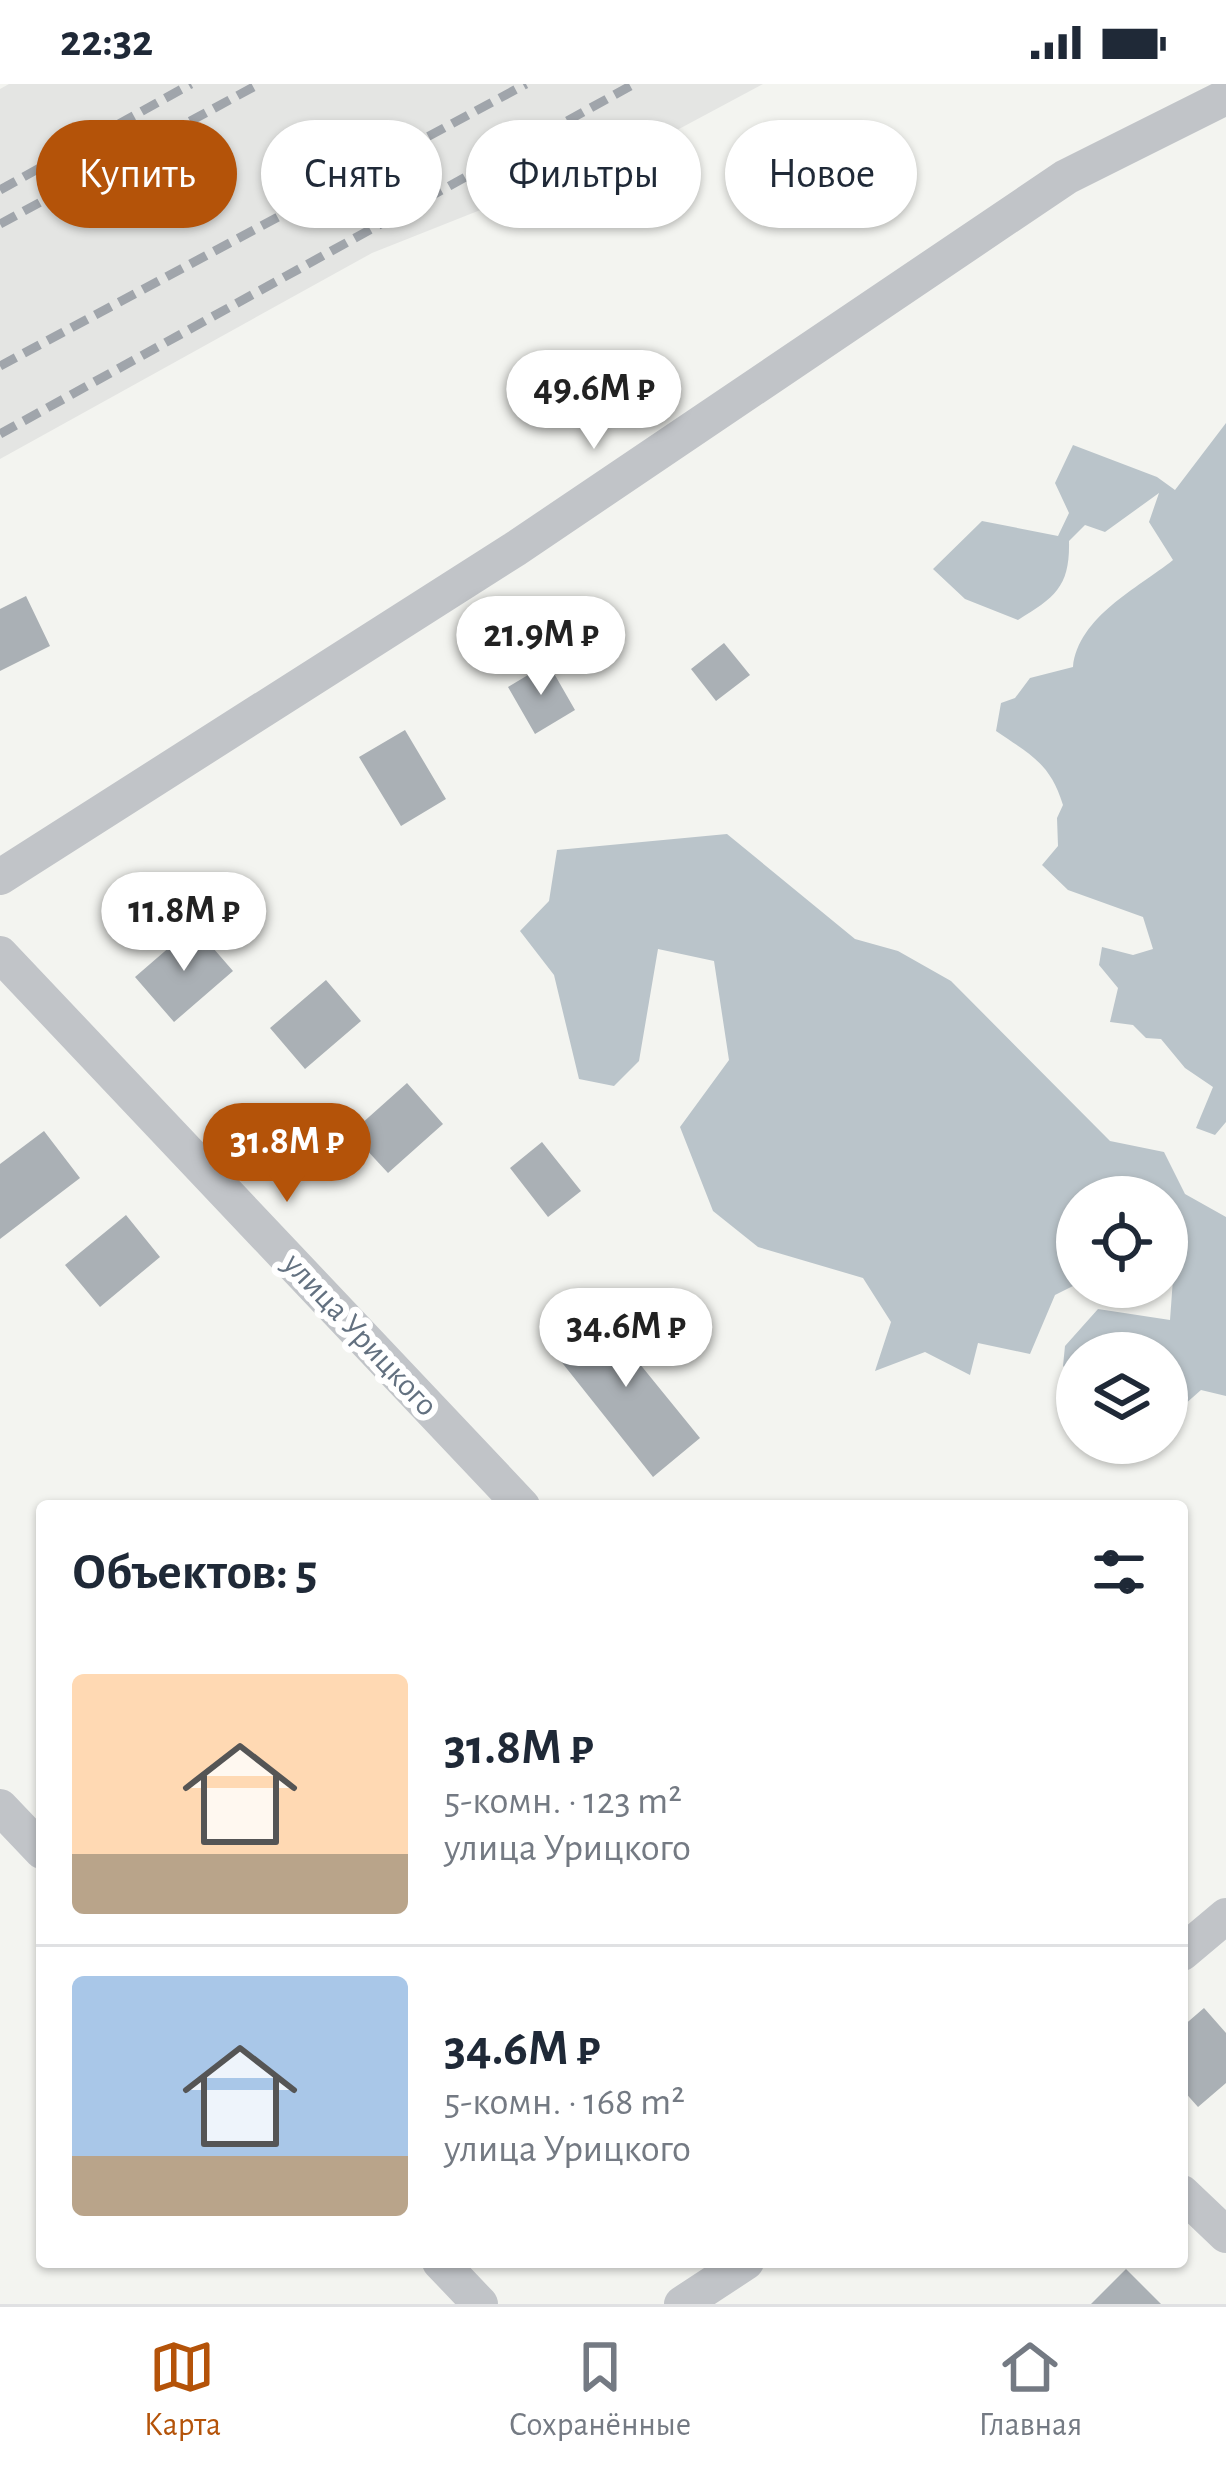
<!DOCTYPE html>
<html lang="ru">
<meta charset="utf-8">
<style>
:root{--surface:#fff;--page:#f6f6f7;--text:#1f2937;--muted:#747a83;--line:#e0e1e3;--accent:#b45309}
body{margin:0;font-family:"Alegreya Sans",sans-serif;background:var(--page);color:var(--text);height:100vh;display:flex;flex-direction:column;font-size:45px;white-space:nowrap}
*{box-sizing:border-box;margin:0}
p{font-size:39px;color:var(--muted)}
.icon{flex:none;width:66px;height:66px;fill:none;stroke:currentColor;stroke-width:2;stroke-linecap:round;stroke-linejoin:round}
.map{position:relative;flex:1;overflow:hidden}
.sheet{position:absolute;left:36px;top:1416px;width:1152px;height:768px;display:flex;flex-direction:column;background:var(--surface);border-radius:12px;box-shadow:0 3px 9px #0004}
.sheet>*{flex:none}
.top-card{position:absolute;left:36px;top:36px;width:1155px;height:108px;display:flex;gap:24px}
.controls{position:absolute;left:1056px;top:1092px;display:grid;gap:24px}
.controls a{display:grid;place-items:center;width:132px;height:132px;border-radius:50%;background:var(--surface);box-shadow:0 3px 9px #0004;font-size:60px}
.price{position:absolute;translate:-50% -102px;padding:0 27px;border-radius:42px;background:#fff;color:#222;font-size:39px;line-height:78px;filter:drop-shadow(0 3px 6px #0008)}
.price::after{content:'';position:absolute;left:50%;top:72px;width:36px;height:27px;margin-left:-18px;background:inherit;clip-path:polygon(0 0,100% 0,50% 100%)}
.price.current{background:var(--accent);color:#fff}
ul{padding:0;list-style:none}
li{display:flex;align-items:center;gap:36px;height:300px;padding:0 36px}
li+li{border-top:3px solid var(--line)}
li span{display:grid;place-items:center;flex:none;width:336px;height:240px;border-radius:12px;color:#555}
li>.icon{margin-inline-start:auto}
span .icon{width:144px;height:144px;fill:#fffc;stroke-width:1}
li b{font-size:51px}
h2{display:flex;justify-content:space-between;align-items:center;height:144px;padding:0 36px;font-size:51px}
.chip{padding:0 42px;border-radius:54px;background:var(--surface);box-shadow:0 3px 9px #0004;font-size:42px;line-height:108px}
.chip.current{background:var(--accent);color:#fff}
.status{display:flex;justify-content:space-between;align-items:center;height:84px;padding:0 60px;background:var(--surface);direction:ltr}
.status svg{height:33px;fill:currentColor}
.tabs{display:flex;justify-content:space-around;align-items:center;height:168px;border-top:3px solid var(--line);background:var(--surface);font-size:33px;color:var(--muted)}
.tabs a{display:grid;justify-items:center;gap:6px}
.tabs .current{color:var(--accent)}
.map>svg:first-child{display:block}
.built{fill:#e4e5e3}
.water{fill:#bac4ca}
.building{fill:#aab0b5}
.lines{fill:none;stroke-linecap:round;stroke-linejoin:round}
.street{stroke:#c1c4c8;stroke-width:36}
.rail{stroke:#a0a5ab;stroke-width:9;stroke-dasharray:18 9;stroke-linecap:butt}
.labels{text-anchor:middle;dominant-baseline:central;stroke-width:12;stroke-linejoin:round;paint-order:stroke}
.street-label{font-size:33px;fill:#637180;stroke:#fff}
</style>
<div class="status"><b>22:32</b><svg viewBox="0 0 49 12"><path d="M0 12V9h3v3zM5 12V6h3v6zM10 12V3h3v9zM15 12V0h3v12zM26 1h20v11H26zM47 4h2v5h-2z"/></svg></div>
<div class="map">
<svg width="1226" height="2220" viewBox="0 0 1226 2220">
<rect width="100%" height="100%" fill="#f3f4f0"/>
<!-- built -->
<path class="built" d="M 9,0 L 763,0 L 664,53 L 372,169 L 0,375 L 0,5 Z"/>
<!-- water -->
<path class="water" d="M 1226,339 L 1226,1038 L 1215,1051 L 1196,1044 L 1213,1003 L 1185,984 L 1161,955 L 1146,954 L 1133,941 L 1110,938 L 1118,904 L 1099,881 L 1102,863 L 1133,871 L 1153,865 L 1143,833 L 1068,806 L 1042,781 L 1058,762 L 1057,734 L 1063,721 C 1050,679 1031,671 996,647 L 1001,619 L 1015,614 L 1030,594 L 1073,583 C 1078,533 1138,504 1173,476 L 1149,438 L 1159,409 L 1105,448 L 1085,441 L 1069,457 C 1070,502 1056,513 1018,536 L 965,515 L 933,485 L 982,437 L 1058,452 L 1069,429 L 1055,399 L 1073,361 L 1157,393 L 1175,406 Z
M 727,750 L 855,855 L 898,867 L 951,897 L 1110,1057 L 1164,1068 L 1185,1110 L 1226,1133 L 1226,1312 L 1201,1306 L 1167,1336 L 1167,1269 L 1077,1269 L 1077,1297 L 1063,1282 L 1065,1262 L 1098,1225 L 1170,1236 L 1173,1195 L 1167,1186 L 1167,1113 L 1077,1113 L 1077,1200 L 1055,1211 L 1030,1270 L 978,1259 L 970,1291 L 925,1268 L 875,1287 L 891,1238 L 863,1194 L 758,1163 L 713,1127 L 680,1043 L 729,976 L 714,877 L 658,865 L 639,977 L 614,1002 L 579,995 L 554,891 L 520,847 L 549,817 L 557,766 Z"/>
<!-- building -->
<path class="building" d="M 26,512 L 50,562 L 0,587 L 0,525 Z
M 724,559 L 750,591 L 716,617 L 691,585 Z
M 548,579 L 575,626 L 535,650 L 508,603 Z
M 405,646 L 446,715 L 401,742 L 359,673 Z
M 194,842 L 233,887 L 174,938 L 135,893 Z
M 326,896 L 361,937 L 305,985 L 270,944 Z
M 407,999 L 443,1040 L 388,1089 L 351,1049 Z
M 44,1047 L 80,1094 L 0,1155 L 0,1080 Z
M 542,1058 L 581,1107 L 548,1133 L 510,1084 Z
M 126,1131 L 160,1173 L 100,1223 L 65,1181 Z
M 607,1221 L 648,1272 L 639,1279 L 700,1354 L 653,1393 L 552,1266 Z
M 1204,1924 L 1226,1949 L 1226,1999 L 1198,2023 L 1182,2005 L 1182,1943 Z
M 1126,2185 L 1161,2220 L 1091,2220 Z"/>
<g class="lines">
<!-- street -->
<path class="street" d="M 0,793 L 515,465 L 1066,93 L 1226,13
M 0,870 L 522,1422
M 0,1723 L 42,1767
M 1182,1869 L 1226,1832
M 1182,2109 L 1226,2151
M 440,2178 L 480,2220
M 682,2220 L 746,2178"/>
<!-- rail -->
<path class="rail" d="M 0,106 L 191,0
M 0,140 L 259,0
M 0,282 L 526,0
M 0,350 L 634,0"/>
</g>
<g class="labels">
<!-- street labels -->
<g class="street-label">
<text transform="translate(360 1251) rotate(47)">улица Урицкого</text>
</g>
</g>
</svg>
<div class="controls">
<a><svg class="icon" aria-label="locate" viewBox="0 0 24 24"><circle cx="12" cy="12" r="6"/><path d="M12 2v4M12 18v4M2 12h4M18 12h4"/></svg></a>
<a><svg class="icon" aria-label="layers" viewBox="0 0 24 24"><path d="M12 4l9 5-9 5-9-5zM3 14l9 5 9-5"/></svg></a>
</div>
<b class="price" style="left:594px;top:368px">49.6M ₽</b>
<b class="price" style="left:541px;top:614px">21.9M ₽</b>
<b class="price" style="left:184px;top:890px">11.8M ₽</b>
<b class="price current" style="left:287px;top:1121px">31.8M ₽</b>
<b class="price" style="left:626px;top:1306px">34.6M ₽</b>
<div class="top-card">
<a class="chip current">Купить</a>
<a class="chip">Снять</a>
<a class="chip">Фильтры</a>
<a class="chip">Новое</a>
</div>
<section class="sheet">
<h2>Объектов: 5<svg class="icon" aria-label="filters" viewBox="0 0 24 24"><path d="M4 7h16M4 17h16"/><circle cx="9" cy="7" r="2"/><circle cx="15" cy="17" r="2"/></svg></h2>
<ul>
<li><span style="background:linear-gradient(#ffd9b3 75%,#b9a48a 0)"><svg class="icon" aria-label="home" viewBox="0 0 24 24"><path d="M3 11l9-7 9 7M6 9v11h12V9"/></svg></span><div><b>31.8M ₽</b><p>5-комн. · 123 m²</p><p>улица Урицкого</p></div></li>
<li><span style="background:linear-gradient(#a9c7e8 75%,#b9a48a 0)"><svg class="icon" aria-label="home" viewBox="0 0 24 24"><path d="M3 11l9-7 9 7M6 9v11h12V9"/></svg></span><div><b>34.6M ₽</b><p>5-комн. · 168 m²</p><p>улица Урицкого</p></div></li>
</ul>
</section>
</div>
<nav class="tabs">
<a class="current"><svg class="icon" aria-label="map" viewBox="0 0 24 24"><path d="M3 6l6-2 6 2 6-2v14l-6 2-6-2-6 2zM9 4v14M15 6v14"/></svg>Карта</a>
<a><svg class="icon" aria-label="saved" viewBox="0 0 24 24"><path d="M7 4h10v16l-5-4-5 4z"/></svg>Сохранённые</a>
<a><svg class="icon" aria-label="home" viewBox="0 0 24 24"><path d="M3 11l9-7 9 7M6 9v11h12V9"/></svg>Главная</a>
</nav>
